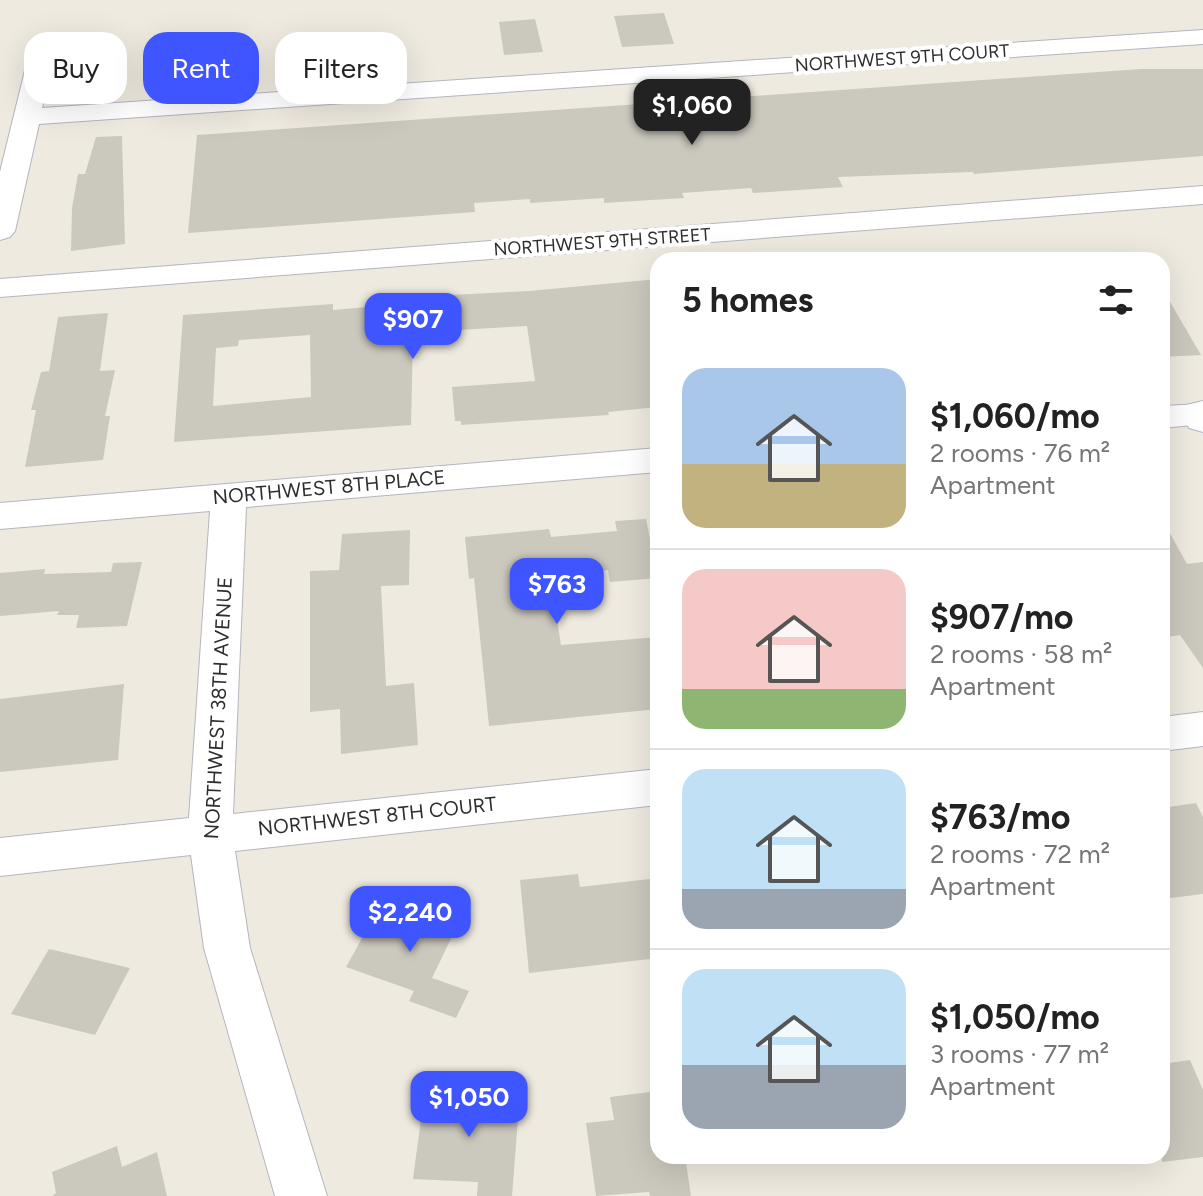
<!DOCTYPE html>
<meta charset="utf-8">
<style>
:root{--surface:#fff;--page:#f2f2f2;--text:#222;--muted:#767676;--line:#e0e0e0;--accent:#3e55ff}
body{margin:0;font-family:Figtree,sans-serif;background:var(--page);color:var(--text);height:100vh;display:flex;flex-direction:column;font-size:30px;white-space:nowrap}
*{box-sizing:border-box;margin:0}
p{font-size:26px;color:var(--muted)}
.icon{flex:none;width:44px;height:44px;fill:none;stroke:currentColor;stroke-width:2;stroke-linecap:round;stroke-linejoin:round}
.map{position:relative;flex:1;overflow:hidden}
.side{position:absolute;left:650px;top:252px;width:520px;height:912px;display:flex;flex-direction:column;background:var(--surface);border-radius:24px;box-shadow:0 8px 32px #0002}
.side>*{flex:none}
.guide{position:absolute;left:24px;top:32px;width:506px;height:72px;display:flex;gap:16px}
.price{position:absolute;translate:-50% -68px;padding:0 18px;border-radius:16px;background:var(--accent);color:#fff;font-size:26px;line-height:52px;filter:drop-shadow(0 2px 4px #0008)}
.price::after{content:'';position:absolute;left:50%;top:48px;width:24px;height:18px;margin-left:-12px;background:inherit;clip-path:polygon(0 0,100% 0,50% 100%)}
.price.on{background:#222;color:#fff}
ul{padding:0;list-style:none}
li{display:flex;align-items:center;gap:24px;height:200px;padding:0 32px}
li+li{border-top:2px solid var(--line)}
li span{display:grid;place-items:center;flex:none;width:224px;height:160px;border-radius:24px;color:#555}
li>.icon{margin-inline-start:auto}
span .icon{width:96px;height:96px;fill:#fffc;stroke-width:1}
li b{font-size:34px}
h2{display:flex;justify-content:space-between;align-items:center;height:96px;padding:0 32px;font-size:34px}
.pill{padding:0 28px;border-radius:24px;background:var(--surface);box-shadow:0 8px 32px #0002;font-size:28px;line-height:72px}
.pill.on{background:var(--accent);color:#fff}
.map>svg:first-child{display:block}
.building{fill:#cbc8be;fill-rule:evenodd}
.lines{fill:none;stroke-linecap:round;stroke-linejoin:round}
.street-casing{stroke:#b4b5c1;stroke-width:2}
.secondary-casing{stroke:#b4b5c1;stroke-width:2}
.street{fill:#fff;fill-rule:evenodd}
.secondary{fill:#fff;fill-rule:evenodd}
.labels{text-anchor:middle;dominant-baseline:central;stroke-width:8;stroke-linejoin:round;paint-order:stroke}
.far-street-label{font-size:18px;fill:#2e2e2e;stroke:#fff}
.street-label{font-size:20px;fill:#2e2e2e;stroke:#fff}
</style>
<div class="map">
<svg width="1203" height="1196" viewBox="0 0 1203 1196">
<rect width="100%" height="100%" fill="#efeae0"/>
<!-- building -->
<path class="building" d="M 664,13 L 674,44 L 622,47 L 614,16 Z
M 535,19 L 543,52 L 504,55 L 499,22 Z
M 1141,69 L 1203,69 L 1203,156 L 974,174 L 973,172 L 838,177 L 843,187 L 753,193 L 751,188 L 682,193 L 684,198 L 651,200 L 604,203 L 604,198 L 530,203 L 530,199 L 474,203 L 475,212 L 188,233 L 197,135 Z
M 122,136 L 125,244 L 71,251 L 72,208 L 78,174 L 85,174 L 96,137 Z
M 658,279 L 658,407 L 608,412 L 609,415 L 461,425 L 461,421 L 455,421 L 452,387 L 535,381 L 527,326 L 423,332 L 424,340 L 413,340 L 411,425 L 174,442 L 183,315 L 333,304 L 333,310 L 391,305 L 391,298 L 529,291 ZM 310,335 L 311,397 L 213,406 L 216,348 L 238,346 L 239,340 Z
M 1162,288 L 1201,355 L 1162,357 Z
M 108,313 L 100,371 L 115,370 L 105,416 L 110,416 L 103,460 L 25,467 L 36,410 L 31,410 L 41,372 L 49,371 L 58,317 Z
M 646,519 L 658,578 L 610,582 L 608,570 L 550,576 L 561,645 L 658,637 L 658,709 L 489,726 L 474,578 L 469,579 L 465,537 L 549,529 L 551,537 L 617,531 L 615,521 Z
M 1162,519 L 1187,564 L 1203,562 L 1203,668 L 1180,635 L 1162,638 Z
M 410,530 L 409,585 L 381,586 L 386,686 L 414,683 L 418,745 L 341,754 L 340,709 L 310,712 L 310,571 L 339,570 L 342,534 Z
M 142,562 L 127,626 L 76,628 L 79,615 L 57,615 L 59,611 L 0,616 L 0,573 L 45,569 L 44,574 L 111,572 L 113,563 Z
M 124,684 L 118,760 L 0,772 L 0,699 Z
M 1196,803 L 1203,817 L 1203,894 L 1162,899 L 1162,808 Z
M 578,874 L 580,887 L 658,878 L 658,958 L 529,973 L 520,880 Z
M 385,897 L 459,922 L 432,978 L 469,991 L 456,1018 L 409,1001 L 414,991 L 346,967 Z
M 49,949 L 130,968 L 95,1035 L 11,1014 Z
M 1190,1060 L 1203,1090 L 1203,1157 L 1162,1162 L 1162,1064 Z
M 425,1089 L 520,1093 L 512,1196 L 477,1196 L 478,1182 L 413,1179 Z
M 658,1091 L 658,1156 L 685,1156 L 691,1196 L 650,1196 L 649,1192 L 596,1196 L 586,1123 L 614,1120 L 610,1097 Z
M 117,1146 L 122,1167 L 157,1152 L 167,1196 L 52,1196 L 56,1193 L 52,1172 Z"/>
<g class="lines">
<defs>
<path id="street" d="M 1203,30 L 1203,44 L 39,124 L 15,231 L 10,237 L 0,240 L 0,172 L 30,50 L 34,45 L 52,45 L 56,50 L 42,108 Z
M 1203,186 L 1203,204 L 0,297 L 0,279 Z
M 1203,404 L 1203,424 L 1162,428 L 1162,406 Z
M 658,448 L 658,472 L 246,507 L 233,814 L 658,769 L 658,805 L 235,851 L 250,948 L 327,1196 L 275,1196 L 204,948 L 191,855 L 0,876 L 0,838 L 189,818 L 210,511 L 0,529 L 0,503 Z
M 1203,712 L 1203,746 L 1162,751 L 1162,717 Z"/>
<path id="secondary" d="M 1203,401 L 1203,432 L 1189,428 L 1181,414 L 1186,405 Z"/>
</defs>
<!-- street casing -->
<use href="#street" class="street-casing"/>
<!-- secondary casing -->
<use href="#secondary" class="secondary-casing"/>
<!-- street -->
<use href="#street" class="street"/>
<!-- secondary -->
<use href="#secondary" class="secondary"/>
</g>
<g class="labels">
<!-- far-street labels -->
<g class="far-street-label">
<text transform="translate(902 58) rotate(-4)">NORTHWEST 9TH COURT</text>
<text transform="translate(602 242) rotate(-4)">NORTHWEST 9TH STREET</text>
</g>
<!-- street labels -->
<g class="street-label">
<text transform="translate(329 487) rotate(-5)">NORTHWEST 8TH PLACE</text>
<text transform="translate(218 708) rotate(-87)">NORTHWEST 38TH AVENUE</text>
<text transform="translate(377 816) rotate(-6)">NORTHWEST 8TH COURT</text>
</g>
</g>
</svg>
<b class="price on" style="left:692px;top:147px">$1,060</b>
<b class="price" style="left:413px;top:361px">$907</b>
<b class="price" style="left:557px;top:626px">$763</b>
<b class="price" style="left:410px;top:954px">$2,240</b>
<b class="price" style="left:469px;top:1139px">$1,050</b>
<div class="guide">
<a class="pill">Buy</a>
<a class="pill on">Rent</a>
<a class="pill">Filters</a>
</div>
<section class="side">
<h2>5 homes<svg class="icon" aria-label="filters" viewBox="0 0 24 24"><path d="M4 7h16M4 17h16"/><circle cx="9" cy="7" r="2"/><circle cx="15" cy="17" r="2"/></svg></h2>
<ul>
<li><span style="background:linear-gradient(#a9c7e8 60%,#c2b280 0)"><svg class="icon" aria-label="home" viewBox="0 0 24 24"><path d="M3 11l9-7 9 7M6 9v11h12V9"/></svg></span><div><b>$1,060/mo</b><p>2 rooms · 76 m²</p><p>Apartment</p></div></li>
<li><span style="background:linear-gradient(#f6c9c9 75%,#8fb573 0)"><svg class="icon" aria-label="home" viewBox="0 0 24 24"><path d="M3 11l9-7 9 7M6 9v11h12V9"/></svg></span><div><b>$907/mo</b><p>2 rooms · 58 m²</p><p>Apartment</p></div></li>
<li><span style="background:linear-gradient(#bfe0f5 75%,#9aa5b1 0)"><svg class="icon" aria-label="home" viewBox="0 0 24 24"><path d="M3 11l9-7 9 7M6 9v11h12V9"/></svg></span><div><b>$763/mo</b><p>2 rooms · 72 m²</p><p>Apartment</p></div></li>
<li><span style="background:linear-gradient(#bfe0f5 60%,#9aa5b1 0)"><svg class="icon" aria-label="home" viewBox="0 0 24 24"><path d="M3 11l9-7 9 7M6 9v11h12V9"/></svg></span><div><b>$1,050/mo</b><p>3 rooms · 77 m²</p><p>Apartment</p></div></li>
</ul>
</section>
</div>
